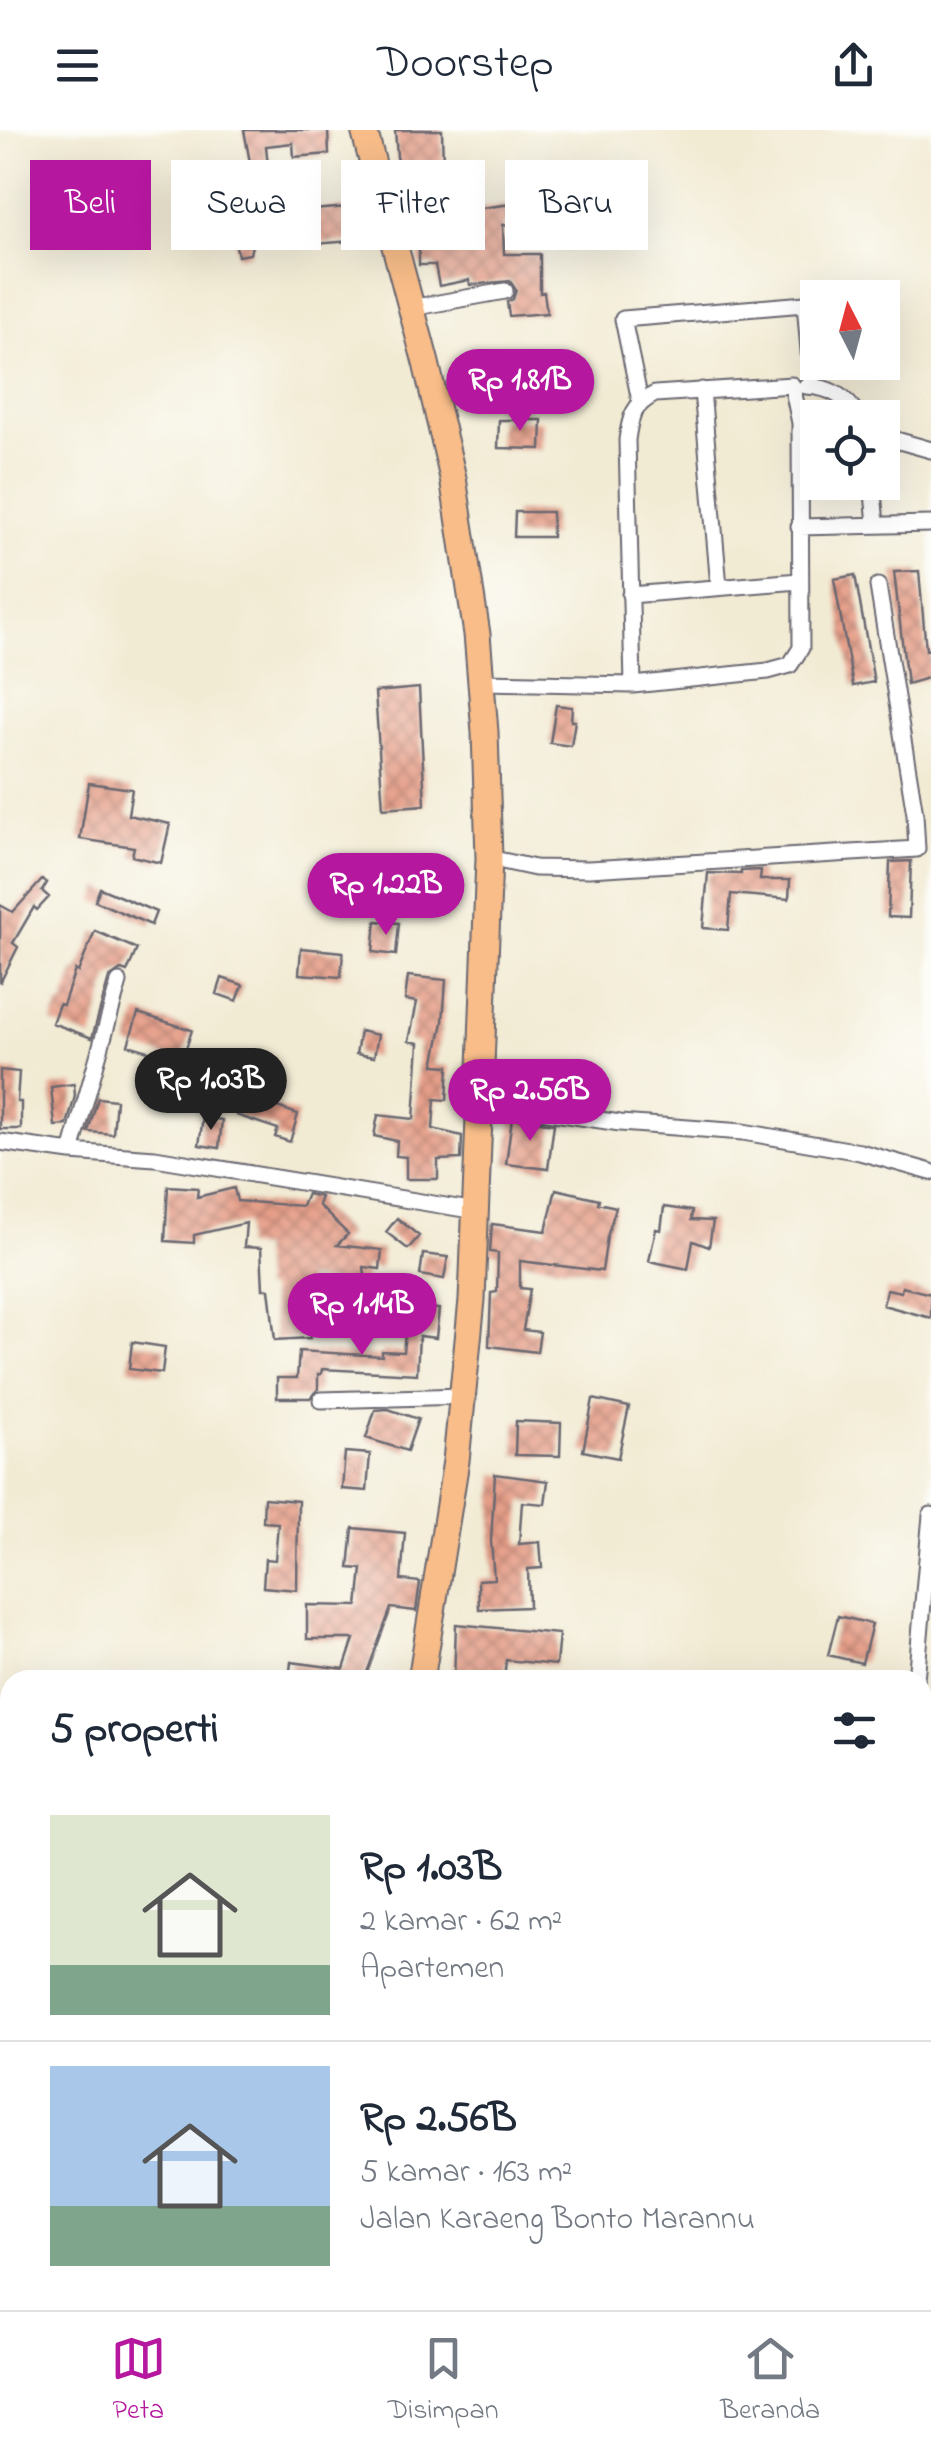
<!DOCTYPE html>
<html lang="id">
<meta charset="utf-8">
<style>
:root{--surface:#fff;--page:#f6f6f7;--text:#1f2937;--muted:#747a83;--line:#e0e1e3;--accent:#b5179e}
body{margin:0;font-family:"Indie Flower",sans-serif;background:var(--page);color:var(--text);height:100vh;display:flex;flex-direction:column;font-size:38px;white-space:nowrap}
*{box-sizing:border-box;margin:0}
p{font-size:32px;color:var(--muted)}
.icon{flex:none;width:55px;height:55px;fill:none;stroke:currentColor;stroke-width:2;stroke-linecap:round;stroke-linejoin:round}
.map{position:relative;flex:1;overflow:hidden}
.side{position:absolute;left:0px;top:1540px;width:932px;height:640px;display:flex;flex-direction:column;background:var(--surface);border-radius:30px 30px 0 0;box-shadow:0 10px 40px #0002}
.side>*{flex:none}
.top-card{position:absolute;left:30px;top:30px;width:872px;height:90px;display:flex;gap:20px}
.needle{width:65px;rotate:354deg}
.controls{position:absolute;left:800px;top:150px;display:grid;gap:20px}
.controls a{display:grid;place-items:center;width:100px;height:100px;border-radius:0px;background:var(--surface);box-shadow:0 10px 40px #0002;font-size:50px}
.price{position:absolute;translate:-50% -85px;padding:0 22px;border-radius:35px;background:var(--accent);color:#fff;font-size:32px;line-height:65px;filter:drop-shadow(0 2px 5px #0008)}
.price::after{content:'';position:absolute;left:50%;top:60px;width:30px;height:22px;margin-left:-15px;background:inherit;clip-path:polygon(0 0,100% 0,50% 100%)}
.price.active{background:#222;color:#fff}
ul{padding:0;list-style:none}
li{display:flex;align-items:center;gap:30px;height:250px;padding:0 50px}
li+li{border-top:2px solid var(--line)}
li span{display:grid;place-items:center;flex:none;width:280px;height:200px;border-radius:0px;color:#555}
li>.icon{margin-inline-start:auto}
span .icon{width:120px;height:120px;fill:#fffc;stroke-width:1}
li b{font-size:42px}
h2{display:flex;justify-content:space-between;align-items:center;height:120px;padding:0 50px;font-size:42px}
.pill{padding:0 35px;border-radius:0px;background:var(--surface);box-shadow:0 10px 40px #0002;font-size:35px;line-height:90px}
.pill.active{background:var(--accent);color:#fff}
header{display:flex;justify-content:space-between;align-items:center;height:130px;padding:0 50px;background:var(--surface);font-size:45px;font-weight:600}
.tab-bar{display:flex;justify-content:space-around;align-items:center;height:140px;border-top:2px solid var(--line);background:var(--surface);font-size:28px;color:var(--muted)}
.tab-bar a{display:grid;justify-items:center;gap:5px}
.tab-bar .active{color:var(--accent)}
.map>svg:first-child{display:block}
.building{fill:url(#building-cross-hatch)}
.lines{fill:none;stroke-linecap:round;stroke-linejoin:round}
.minor-casing{stroke:#6b6871;stroke-width:19}
.primary-casing{stroke:#6b6871;stroke-width:29}
.minor{stroke:#fff;stroke-width:15}
.primary{stroke:#f8bd89;stroke-width:25}
</style>
<header><svg class="icon" aria-label="menu" viewBox="0 0 24 24"><path d="M4 6h16M4 12h16M4 18h16"/></svg>Doorstep<svg class="icon" aria-label="share" viewBox="0 0 24 24"><path d="M12 15V3M7 8l5-5 5 5M5 13v7h14v-7"/></svg></header>
<div class="map">
<svg width="931" height="2180" viewBox="0 0 931 2180">
<defs>
<pattern id="building-cross-hatch" width="8" height="8" patternUnits="userSpaceOnUse" patternTransform="scale(2.5)"><rect width="8" height="8" fill="#e69f89"/><path d="M0 0l8 8M0 8l8-8" fill="none" stroke="#ba8171"/></pattern>
</defs>
<rect width="100%" height="100%" fill="#fdfcf7"/>
<filter id="ink" filterUnits="userSpaceOnUse"><feTurbulence type="fractalNoise" baseFrequency=".01" numOctaves="2"/><feDisplacementMap in="SourceGraphic" scale="20" xChannelSelector="R" yChannelSelector="G"/><feConvolveMatrix kernelMatrix="1 2 1 2 8 2 1 2 1" color-interpolation-filters="sRGB"/></filter>
<filter id="wash" filterUnits="userSpaceOnUse"><feTurbulence type="fractalNoise" baseFrequency=".0048" numOctaves="4" result="noise"/><feDisplacementMap in="SourceGraphic" scale="40" xChannelSelector="R" yChannelSelector="G"/><feGaussianBlur stdDeviation="2.25" result="paint"/><feColorMatrix in="noise" values="0 0 0 0 0 0 0 0 0 0 0 0 0 0 0 0 0 1.4 0 .05"/><feComposite in="paint" operator="in"/></filter>
<g filter="url(#wash)">
<rect width="100%" height="100%" fill="#f2ebd4"/>
<g id="blocks">
<!-- building -->
<path class="building" d="M 244,0 L 328,0 L 329,24 L 294,27 L 293,13 L 266,16 L 268,36 L 251,38 Z
M 395,0 L 442,0 L 444,69 L 465,68 L 465,80 L 512,74 L 514,94 L 503,95 L 504,124 L 540,124 L 540,163 L 544,162 L 547,183 L 509,186 L 507,172 L 513,169 L 516,160 L 510,151 L 470,155 L 469,150 L 439,156 L 435,135 L 419,135 L 419,65 L 400,66 Z
M 244,36 L 247,65 L 264,62 L 250,124 L 238,126 L 234,106 L 211,109 L 205,40 Z
M 359,76 L 362,110 L 316,114 L 313,80 Z
M 499,290 L 542,290 L 541,319 L 498,318 Z
M 515,382 L 552,382 L 552,407 L 514,407 Z
M 919,441 L 926,520 L 931,519 L 931,547 L 907,554 L 894,442 Z
M 855,445 L 874,552 L 853,556 L 834,449 Z
M 419,558 L 425,675 L 383,678 L 375,562 Z
M 556,575 L 572,577 L 571,591 L 575,591 L 571,616 L 550,613 Z
M 89,653 L 132,659 L 128,685 L 170,694 L 161,733 L 132,726 L 134,717 L 80,709 Z
M 911,731 L 909,788 L 888,787 L 890,732 Z
M 432,732 L 432,750 L 391,750 L 391,733 Z
M 761,740 L 760,750 L 790,750 L 789,769 L 731,764 L 728,800 L 703,798 L 708,743 L 741,744 L 741,741 Z
M 42,750 L 47,753 L 42,761 L 49,767 L 37,780 L 34,777 L 13,813 L 18,817 L 0,853 L 0,775 L 13,782 Z
M 100,758 L 156,782 L 151,795 L 95,771 Z
M 376,791 L 399,793 L 396,825 L 373,822 Z
M 95,801 L 137,819 L 127,842 L 121,840 L 109,848 L 92,908 L 52,893 L 59,874 L 63,875 L 75,840 L 78,842 Z
M 301,818 L 343,822 L 341,847 L 299,844 Z
M 408,846 L 446,850 L 443,892 L 434,935 L 449,936 L 447,970 L 435,969 L 433,999 L 462,1006 L 461,1029 L 438,1030 L 438,1049 L 406,1049 L 406,1027 L 396,1026 L 397,1011 L 374,1006 L 378,985 L 414,989 L 419,913 L 409,911 L 417,872 L 405,870 Z
M 222,848 L 243,855 L 237,871 L 217,864 Z
M 138,883 L 192,900 L 182,931 L 128,915 Z
M 360,901 L 378,905 L 374,927 L 356,924 Z
M 0,940 L 19,942 L 17,972 L 21,972 L 21,999 L 0,999 Z
M 247,953 L 269,961 L 265,973 L 298,984 L 290,1012 L 275,1007 L 278,999 L 236,985 Z
M 74,954 L 75,966 L 67,995 L 55,996 L 51,957 Z
M 98,968 L 116,970 L 113,1004 L 88,1002 Z
M 203,987 L 222,990 L 219,1018 L 199,1015 Z
M 512,988 L 554,994 L 548,1039 L 506,1034 Z
M 168,1056 L 198,1058 L 197,1067 L 234,1058 L 237,1071 L 302,1076 L 307,1064 L 321,1067 L 318,1075 L 348,1104 L 337,1115 L 382,1120 L 380,1139 L 364,1137 L 369,1179 L 336,1182 L 333,1152 L 306,1149 L 310,1208 L 275,1210 L 269,1159 L 263,1159 L 261,1118 L 244,1117 L 246,1093 L 194,1105 L 194,1113 L 165,1111 Z
M 556,1059 L 599,1069 L 598,1073 L 616,1077 L 607,1107 L 602,1141 L 520,1131 L 520,1158 L 530,1159 L 523,1200 L 540,1202 L 537,1222 L 489,1216 L 491,1163 L 497,1162 L 498,1123 L 490,1122 L 492,1094 L 546,1101 Z
M 664,1077 L 692,1081 L 691,1090 L 713,1091 L 709,1117 L 693,1111 L 688,1139 L 649,1131 L 656,1099 L 661,1100 Z
M 397,1088 L 419,1106 L 408,1119 L 386,1102 Z
M 423,1124 L 448,1127 L 444,1149 L 420,1145 Z
M 902,1157 L 931,1164 L 931,1188 L 883,1175 L 887,1159 L 901,1162 Z
M 408,1176 L 439,1179 L 436,1208 L 419,1206 L 417,1244 L 322,1239 L 321,1244 L 318,1244 L 318,1259 L 310,1268 L 277,1268 L 277,1248 L 297,1248 L 299,1221 L 382,1226 L 382,1221 L 403,1222 Z
M 132,1212 L 165,1217 L 162,1243 L 129,1239 Z
M 593,1269 L 629,1277 L 618,1328 L 583,1321 Z
M 388,1279 L 418,1289 L 407,1321 L 366,1308 L 375,1280 Z
M 516,1291 L 561,1293 L 560,1326 L 515,1325 Z
M 345,1322 L 370,1324 L 367,1361 L 342,1359 Z
M 495,1344 L 548,1351 L 545,1374 L 522,1372 L 519,1414 L 540,1412 L 542,1438 L 528,1439 L 529,1477 L 479,1479 L 478,1450 L 494,1449 L 491,1411 Z
M 264,1368 L 298,1371 L 297,1460 L 263,1457 L 265,1429 L 275,1430 L 278,1393 L 263,1392 Z
M 353,1398 L 405,1403 L 401,1450 L 420,1452 L 416,1481 L 391,1478 L 365,1548 L 289,1550 L 291,1532 L 344,1539 L 354,1509 L 307,1509 L 307,1475 L 358,1476 L 362,1439 L 349,1438 Z
M 838,1486 L 872,1494 L 862,1533 L 828,1525 Z
M 456,1494 L 559,1504 L 556,1535 L 506,1530 L 504,1550 L 454,1550 Z"/>
</g>
</g>
<g filter="url(#ink)">
<use href="#blocks" fill-opacity="0" stroke="#6b6871" stroke-width="2.5"/>
<g class="lines">
<defs>
<path id="minor" d="M 411,178 L 505,161
M 806,256 C 831,257 846,267 860,288
M 702,260 L 719,457
M 640,271 L 623,189 L 805,174 L 812,256
M 882,306 L 931,320
M 872,352 L 876,394
M 799,397 L 931,394
M 630,465 L 799,451
M 482,552 L 633,555 L 768,541 L 790,535 L 801,518 L 800,293 L 792,255 L 655,264 C 633,275 630,287 627,310 L 633,555
M 489,728 L 535,738 L 589,739 L 917,719 L 915,684 L 878,456
M 481,972 L 620,993 L 743,1002 L 860,1022 L 931,1042
M 0,1012 L 71,1022 L 155,1028 L 476,1081
M 71,1022 L 119,852
M 321,1270 L 464,1266
M 916,1550 L 931,1385
M 0,1705 L 10,1704"/>
<path id="primary" d="M 364,0 L 426,233 L 453,348 L 477,504 L 485,602 L 489,728 L 472,1170 L 456,1331 L 421,1550
M 363,2180 L 364,2170"/>
</defs>
<!-- minor casing -->
<use href="#minor" class="minor-casing"/>
<!-- primary casing -->
<use href="#primary" class="primary-casing"/>
<!-- minor -->
<use href="#minor" class="minor"/>
<!-- primary -->
<use href="#primary" class="primary"/>
</g>
</g>
</svg>
<div class="controls">
<a><svg class="needle" viewBox="-14 -14 28 28"><path d="M0-13l5 13h-10z" fill="#e53935"/><path d="M0 13l5-13h-10z" fill="#747a83"/></svg></a>
<a><svg class="icon" aria-label="locate" viewBox="0 0 24 24"><circle cx="12" cy="12" r="6"/><path d="M12 2v4M12 18v4M2 12h4M18 12h4"/></svg></a>
</div>
<b class="price" style="left:520px;top:304px">Rp 1.81B</b>
<b class="price" style="left:386px;top:808px">Rp 1.22B</b>
<b class="price active" style="left:211px;top:1003px">Rp 1.03B</b>
<b class="price" style="left:530px;top:1014px">Rp 2.56B</b>
<b class="price" style="left:362px;top:1228px">Rp 1.14B</b>
<div class="top-card">
<a class="pill active">Beli</a>
<a class="pill">Sewa</a>
<a class="pill">Filter</a>
<a class="pill">Baru</a>
</div>
<section class="side">
<h2>5 properti<svg class="icon" aria-label="filters" viewBox="0 0 24 24"><path d="M4 7h16M4 17h16"/><circle cx="9" cy="7" r="2"/><circle cx="15" cy="17" r="2"/></svg></h2>
<ul>
<li><span style="background:linear-gradient(#dfe7d0 75%,#7fa58c 0)"><svg class="icon" aria-label="home" viewBox="0 0 24 24"><path d="M3 11l9-7 9 7M6 9v11h12V9"/></svg></span><div><b>Rp 1.03B</b><p>2 kamar · 62 m²</p><p>Apartemen</p></div></li>
<li><span style="background:linear-gradient(#a9c7e8 70%,#7fa58c 0)"><svg class="icon" aria-label="home" viewBox="0 0 24 24"><path d="M3 11l9-7 9 7M6 9v11h12V9"/></svg></span><div><b>Rp 2.56B</b><p>5 kamar · 163 m²</p><p>Jalan Karaeng Bonto Marannu</p></div></li>
</ul>
</section>
</div>
<nav class="tab-bar">
<a class="active"><svg class="icon" aria-label="map" viewBox="0 0 24 24"><path d="M3 6l6-2 6 2 6-2v14l-6 2-6-2-6 2zM9 4v14M15 6v14"/></svg>Peta</a>
<a><svg class="icon" aria-label="saved" viewBox="0 0 24 24"><path d="M7 4h10v16l-5-4-5 4z"/></svg>Disimpan</a>
<a><svg class="icon" aria-label="home" viewBox="0 0 24 24"><path d="M3 11l9-7 9 7M6 9v11h12V9"/></svg>Beranda</a>
</nav>
